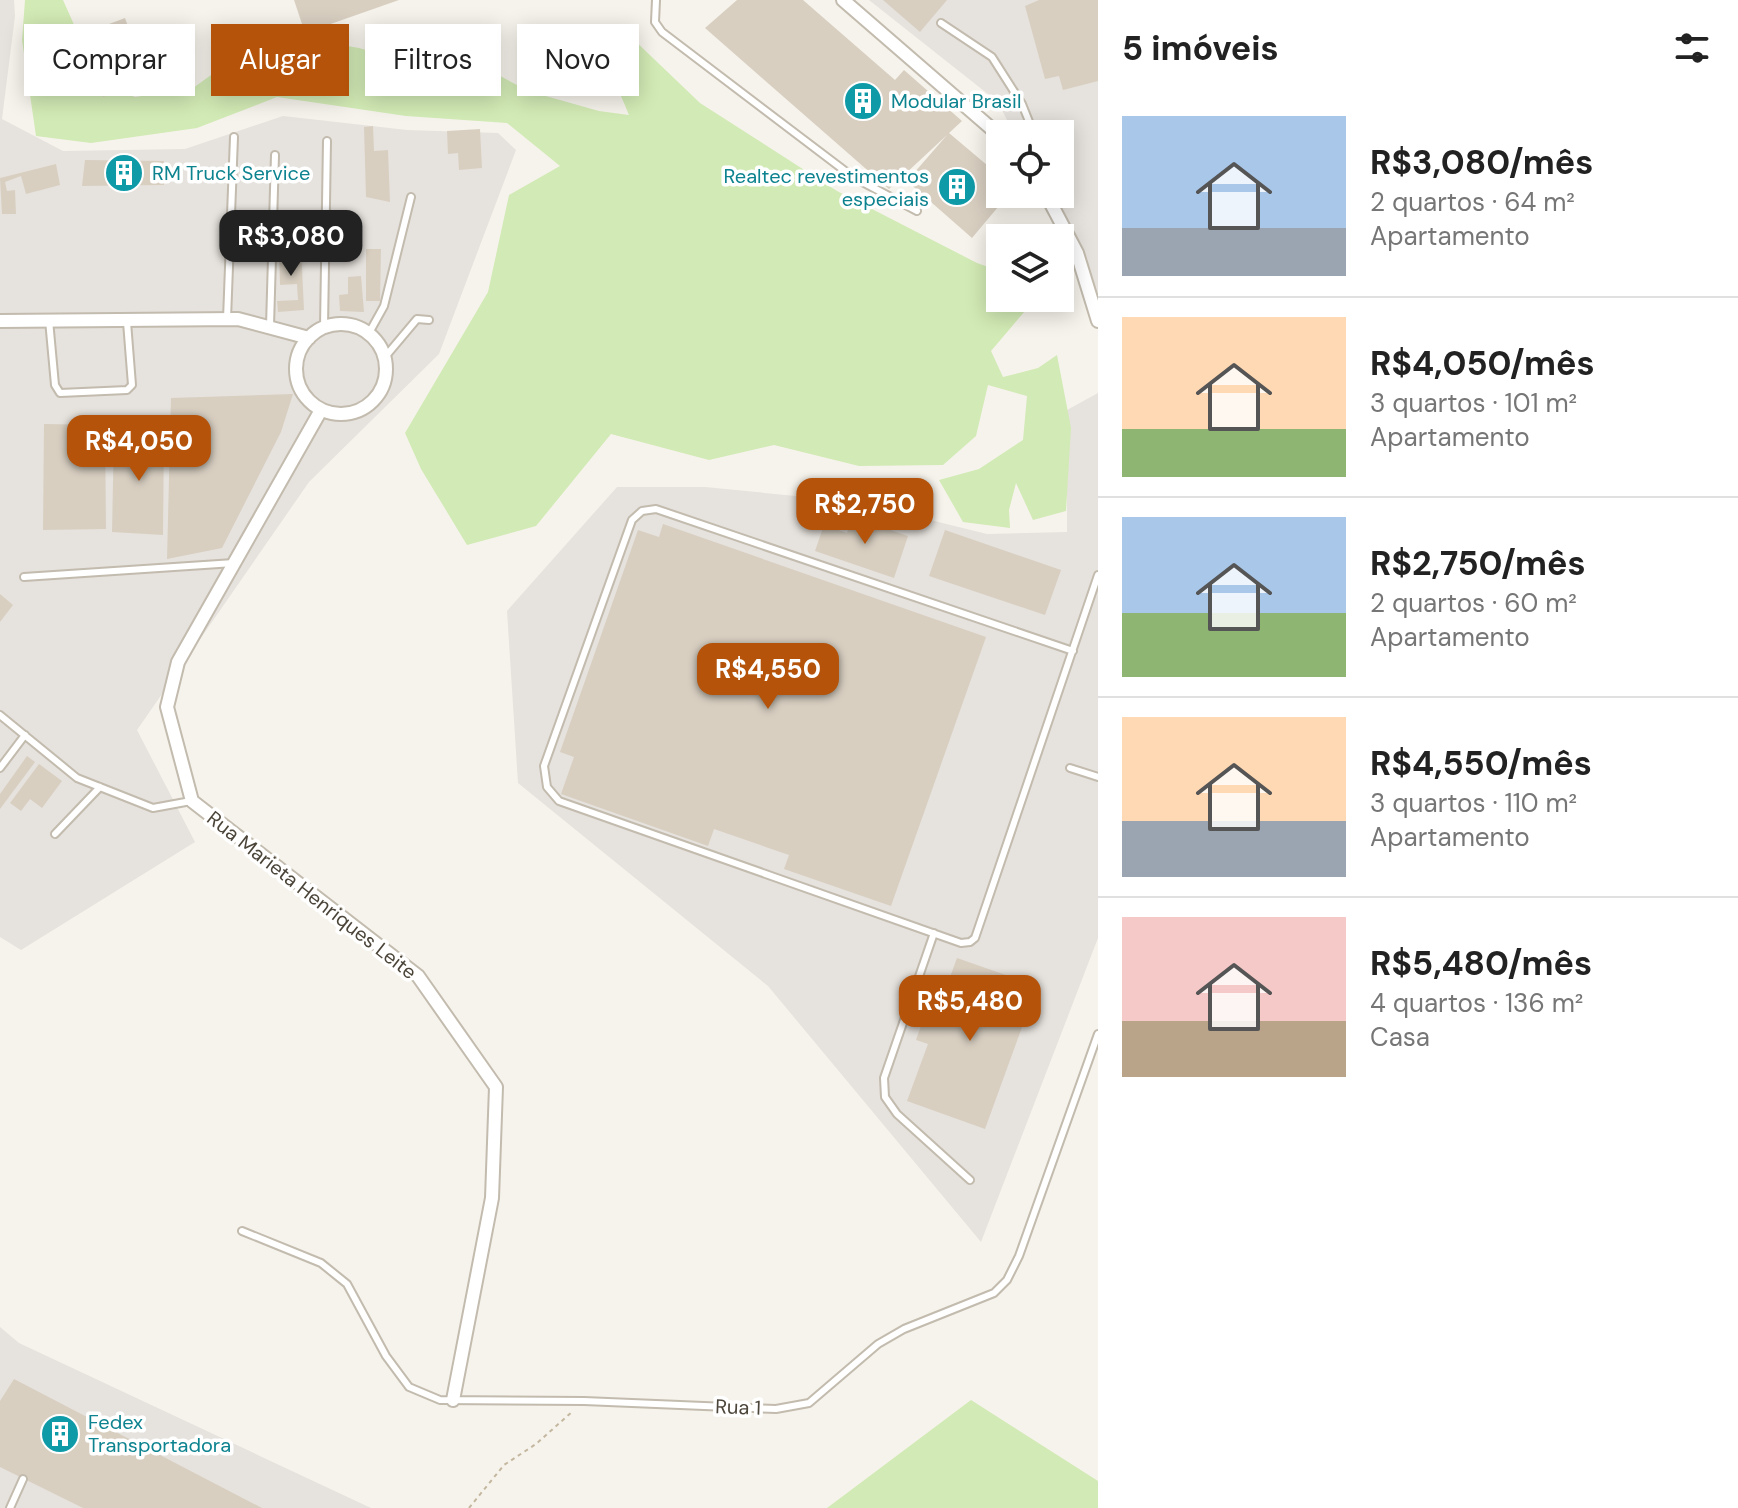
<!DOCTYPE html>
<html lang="pt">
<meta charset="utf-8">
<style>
:root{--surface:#fff;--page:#f6f6f6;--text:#222;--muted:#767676;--line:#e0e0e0;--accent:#b45309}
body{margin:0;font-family:"DM Sans",sans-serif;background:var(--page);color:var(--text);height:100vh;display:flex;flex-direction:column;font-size:30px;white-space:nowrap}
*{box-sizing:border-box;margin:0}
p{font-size:26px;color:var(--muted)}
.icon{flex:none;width:44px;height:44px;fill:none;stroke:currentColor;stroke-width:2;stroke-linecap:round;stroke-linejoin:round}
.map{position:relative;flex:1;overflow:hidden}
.panel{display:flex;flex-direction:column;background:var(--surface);width:640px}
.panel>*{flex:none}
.banner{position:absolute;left:24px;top:24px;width:760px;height:72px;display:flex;gap:16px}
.buttons{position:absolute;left:986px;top:120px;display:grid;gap:16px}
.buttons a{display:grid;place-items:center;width:88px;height:88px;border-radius:0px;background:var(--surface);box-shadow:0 4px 20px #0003;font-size:40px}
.price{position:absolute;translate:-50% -68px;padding:0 18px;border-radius:16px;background:var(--accent);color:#fff;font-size:26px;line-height:52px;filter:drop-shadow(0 2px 4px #0008)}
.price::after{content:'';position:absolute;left:50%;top:48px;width:24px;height:18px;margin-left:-12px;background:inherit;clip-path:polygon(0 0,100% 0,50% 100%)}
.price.current{background:#222;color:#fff}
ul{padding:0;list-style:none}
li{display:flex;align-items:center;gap:24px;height:200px;padding:0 24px}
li+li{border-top:2px solid var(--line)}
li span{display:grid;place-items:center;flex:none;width:224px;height:160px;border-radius:0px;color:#555}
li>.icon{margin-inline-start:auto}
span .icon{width:96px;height:96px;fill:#fffc;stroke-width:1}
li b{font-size:34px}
h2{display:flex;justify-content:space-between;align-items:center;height:96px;padding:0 24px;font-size:34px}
.tag{padding:0 28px;border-radius:0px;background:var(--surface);box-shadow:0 4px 20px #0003;font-size:28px;line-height:72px}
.tag.current{background:var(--accent);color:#fff}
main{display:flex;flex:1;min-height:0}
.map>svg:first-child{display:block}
.industrial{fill:#e6e2dd}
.green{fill:#d2eab5}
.building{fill:#d8cfc1}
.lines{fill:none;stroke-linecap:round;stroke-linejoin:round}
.service-casing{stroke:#c2bbae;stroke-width:10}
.minor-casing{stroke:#c2bbae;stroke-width:16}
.path{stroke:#c4b79f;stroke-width:2;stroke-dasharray:4 4;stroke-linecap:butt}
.service{stroke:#fff;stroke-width:6}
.minor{stroke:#fff;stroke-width:12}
.labels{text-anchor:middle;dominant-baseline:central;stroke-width:7;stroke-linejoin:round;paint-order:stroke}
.culture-label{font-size:20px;fill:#0d838f;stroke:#fff;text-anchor:start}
.street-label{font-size:20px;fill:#4b4439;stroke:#fff}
</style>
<main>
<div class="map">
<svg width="1098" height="1508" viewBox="0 0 1098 1508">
<rect width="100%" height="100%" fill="#f6f3ec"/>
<!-- industrial -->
<path class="industrial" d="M 0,0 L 14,0 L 15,16 L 2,119 L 63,151 L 185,149 L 283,116 L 407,130 L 498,133 L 516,150 L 439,354 L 309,482 L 137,730 L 195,842 L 21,950 L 0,937 Z
M 869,0 L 1098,0 L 1098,304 L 1043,194 L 1060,194 L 1060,134 L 1014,134 L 998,102 Z
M 1098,393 L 1098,938 L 981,1242 L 768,986 L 518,783 L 507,611 L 617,487 L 705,487 L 857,502 L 987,534 L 1067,532 L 1067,410 Z
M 0,1327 L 19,1343 L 371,1508 L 0,1508 Z"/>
<!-- green -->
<path class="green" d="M 25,0 L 63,0 L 100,83 L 135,97 L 193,88 L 232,60 L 289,36 L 359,48 L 427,68 L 482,66 L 528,91 L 599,111 L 629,115 L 616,84 L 583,60 L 631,37 L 700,103 L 837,191 L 977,263 L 1000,271 L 1000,298 L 1036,298 L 991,351 L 1003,377 L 1038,368 L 1057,355 L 1071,428 L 1066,511 L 1033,520 L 1016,483 L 1009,510 L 1010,528 L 963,522 L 939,480 L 979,469 L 1023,440 L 1027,396 L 988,385 L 976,436 L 943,465 L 859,466 L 774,445 L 709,460 L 611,434 L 536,526 L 467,545 L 421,469 L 405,433 L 488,292 L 509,195 L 560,166 L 507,123 L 406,116 L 277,97 L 197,128 L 91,143 L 36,136 L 22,40 Z
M 971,1400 L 1098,1481 L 1098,1508 L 827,1508 Z"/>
<!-- building -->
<path class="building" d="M 294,0 L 399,0 L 305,33 Z
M 737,0 L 803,0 L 895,80 L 904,70 L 962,121 L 949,133 L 1000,176 L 1000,194 L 1009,194 L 972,238 L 907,181 L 947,135 L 889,189 L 705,28 Z
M 883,0 L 947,0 L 920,32 Z
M 1039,0 L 1098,0 L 1098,81 L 1063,90 L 1059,76 L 1045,79 L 1025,6 Z
M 125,18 L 147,79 L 103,97 L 85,33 Z
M 373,126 L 374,151 L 388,150 L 390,202 L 366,197 L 364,127 Z
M 480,129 L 482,168 L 459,170 L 458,153 L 448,154 L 447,131 Z
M 85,160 L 164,161 L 164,185 L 82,186 Z
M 56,164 L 60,185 L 26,194 L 21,176 L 5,182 L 7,191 L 15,190 L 16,214 L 2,214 L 0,178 Z
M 301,248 L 304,310 L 278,312 L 277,301 L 298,300 L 297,284 L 280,285 L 279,249 Z
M 366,249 L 381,249 L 380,301 L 366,301 Z
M 361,276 L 364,312 L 340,311 L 339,295 L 348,294 L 348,277 Z
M 293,394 L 281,432 L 222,548 L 167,559 L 171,398 Z
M 44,424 L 105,425 L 106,529 L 43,530 Z
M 164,430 L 163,535 L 112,532 L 114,434 Z
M 852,517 L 908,536 L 894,578 L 815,551 L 824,525 L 847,533 Z
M 663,524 L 986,637 L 891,906 L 784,869 L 789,855 L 714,829 L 708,846 L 561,794 L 574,757 L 560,752 L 638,530 L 659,537 Z
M 945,530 L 1061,570 L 1045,615 L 929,576 Z
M 0,594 L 13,605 L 0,622 Z
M 27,756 L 35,762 L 0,809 L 0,794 Z
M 39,764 L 62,781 L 42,808 L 30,799 L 21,811 L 10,803 Z
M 957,958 L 1037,986 L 985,1129 L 907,1101 L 928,1044 L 916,1040 L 927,1009 L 937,1013 Z
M 14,1379 L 262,1508 L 83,1508 L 0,1467 L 0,1401 Z"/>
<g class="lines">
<defs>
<path id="service" d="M 656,0 L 655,22 L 662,32 L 853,177 L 917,211
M 941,23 L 992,57 L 1022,104 L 1034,134
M 227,319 L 234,137
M 49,320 L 55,385 L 60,393 L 127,390 L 132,385 L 127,322
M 270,326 L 275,155
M 324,327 L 327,141
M 369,333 L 384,306 L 411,197
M 385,357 L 417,319 L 429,320
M 24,577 L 234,563
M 1073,651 L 656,509 L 642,511 L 632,520 L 544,766 L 547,787 L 559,801 L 961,943 L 970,942 L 975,938 L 1098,575
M 0,715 L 77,778 L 153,808 L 191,801
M 0,768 L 25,735
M 1070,768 L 1098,777
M 55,834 L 100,787
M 934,933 L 884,1078 L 885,1097 L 897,1114 L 970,1180
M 242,1231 L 321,1263 L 347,1284 L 386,1356 L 409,1387 L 440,1400 L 584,1401 L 776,1409 L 809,1403 L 878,1344 L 904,1329 L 994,1293 L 1007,1280 L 1019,1256 L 1098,1034
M 10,1508 L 23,1479"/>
<path id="minor" d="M 843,0 L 1000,136
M 1046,194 L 1077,253 L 1098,321
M 0,321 L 238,319 L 309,338
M296 369a45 45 0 1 1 90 0a45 45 0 1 1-90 0Z
M 321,410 L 178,662 L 167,707 L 192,801 L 418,976 L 496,1087 L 492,1198 L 453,1400"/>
</defs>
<!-- service casing -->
<use href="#service" class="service-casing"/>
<!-- minor casing -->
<use href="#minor" class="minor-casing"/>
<!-- path -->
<path class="path" d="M 469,1508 L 504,1465 L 536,1444 L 573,1411"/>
<!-- service -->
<use href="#service" class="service"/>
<!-- minor -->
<use href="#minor" class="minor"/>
</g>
<!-- icons -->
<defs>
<symbol id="building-disc" viewBox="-11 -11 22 22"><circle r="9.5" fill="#0f9aa8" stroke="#fff"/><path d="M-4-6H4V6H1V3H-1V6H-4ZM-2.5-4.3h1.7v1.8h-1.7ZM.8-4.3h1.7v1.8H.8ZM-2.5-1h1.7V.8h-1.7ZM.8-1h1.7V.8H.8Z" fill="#fff"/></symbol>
</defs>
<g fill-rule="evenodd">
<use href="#building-disc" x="841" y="79" width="44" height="44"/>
<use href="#building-disc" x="102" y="151" width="44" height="44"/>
<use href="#building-disc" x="935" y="165" width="44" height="44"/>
<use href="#building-disc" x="38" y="1412" width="44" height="44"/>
</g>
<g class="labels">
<!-- culture labels -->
<g class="culture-label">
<text x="891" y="101">Modular Brasil</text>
<text x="152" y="173">RM Truck Service</text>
<text x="929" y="176" text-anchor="end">Realtec revestimentos<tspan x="929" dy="23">especiais</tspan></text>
<text x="88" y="1422">Fedex<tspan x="88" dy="23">Transportadora</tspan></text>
</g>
<!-- street labels -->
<g class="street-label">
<text transform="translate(312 895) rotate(38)">Rua Marieta Henriques Leite</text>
<text transform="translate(738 1407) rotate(2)">Rua 1</text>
</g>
</g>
</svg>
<div class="buttons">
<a><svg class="icon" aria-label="locate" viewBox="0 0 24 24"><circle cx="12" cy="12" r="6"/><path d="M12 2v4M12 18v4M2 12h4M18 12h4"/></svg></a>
<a><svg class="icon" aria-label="layers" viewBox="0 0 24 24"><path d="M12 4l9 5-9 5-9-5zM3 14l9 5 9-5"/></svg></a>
</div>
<b class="price current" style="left:291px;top:278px">R$3,080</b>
<b class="price" style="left:139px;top:483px">R$4,050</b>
<b class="price" style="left:865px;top:546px">R$2,750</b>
<b class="price" style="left:768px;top:711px">R$4,550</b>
<b class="price" style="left:970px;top:1043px">R$5,480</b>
<div class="banner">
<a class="tag">Comprar</a>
<a class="tag current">Alugar</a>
<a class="tag">Filtros</a>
<a class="tag">Novo</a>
</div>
</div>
<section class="panel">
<h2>5 imóveis<svg class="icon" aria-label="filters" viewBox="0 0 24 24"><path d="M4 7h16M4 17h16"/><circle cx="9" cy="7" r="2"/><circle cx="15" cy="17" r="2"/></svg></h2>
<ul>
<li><span style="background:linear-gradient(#a9c7e8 70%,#9aa5b1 0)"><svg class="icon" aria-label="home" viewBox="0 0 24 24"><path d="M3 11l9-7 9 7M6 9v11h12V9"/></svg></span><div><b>R$3,080/mês</b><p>2 quartos · 64 m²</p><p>Apartamento</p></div></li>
<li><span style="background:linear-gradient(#ffd9b3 70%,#8fb573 0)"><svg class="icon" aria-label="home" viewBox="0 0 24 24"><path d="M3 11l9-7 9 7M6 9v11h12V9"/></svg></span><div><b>R$4,050/mês</b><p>3 quartos · 101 m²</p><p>Apartamento</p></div></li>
<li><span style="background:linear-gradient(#a9c7e8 60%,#8fb573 0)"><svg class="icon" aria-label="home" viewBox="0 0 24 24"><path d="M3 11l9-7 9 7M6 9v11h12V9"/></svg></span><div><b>R$2,750/mês</b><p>2 quartos · 60 m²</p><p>Apartamento</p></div></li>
<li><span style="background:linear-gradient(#ffd9b3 65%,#9aa5b1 0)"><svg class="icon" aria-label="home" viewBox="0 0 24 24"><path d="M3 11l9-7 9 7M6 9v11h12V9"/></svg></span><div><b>R$4,550/mês</b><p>3 quartos · 110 m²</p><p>Apartamento</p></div></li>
<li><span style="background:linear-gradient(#f6c9c9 65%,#b9a48a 0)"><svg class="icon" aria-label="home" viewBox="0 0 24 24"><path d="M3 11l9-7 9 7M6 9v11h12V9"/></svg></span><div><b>R$5,480/mês</b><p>4 quartos · 136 m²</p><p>Casa</p></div></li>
</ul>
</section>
</main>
